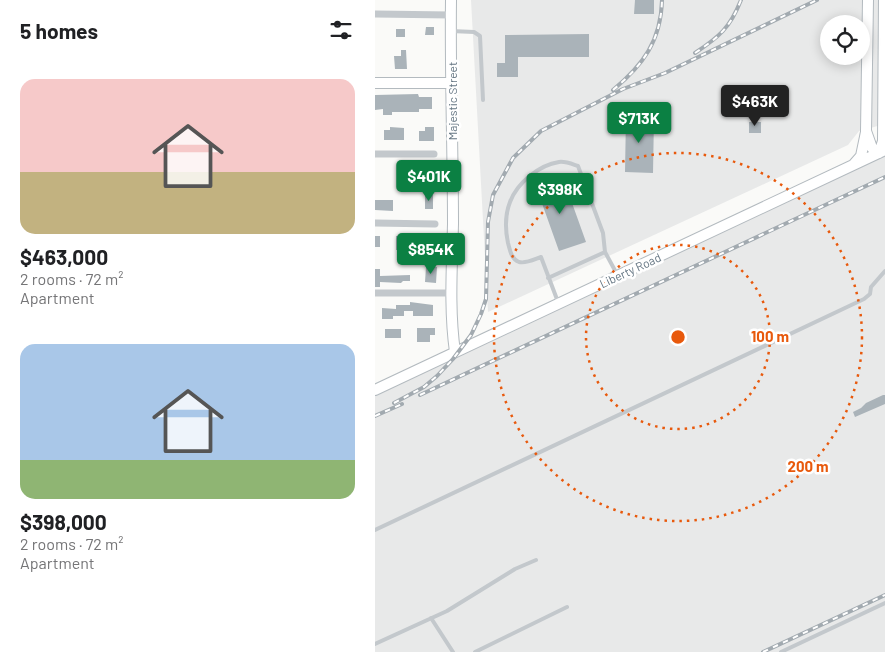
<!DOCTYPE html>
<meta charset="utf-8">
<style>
:root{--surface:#fff;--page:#f6f6f6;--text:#202124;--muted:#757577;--accent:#0b8043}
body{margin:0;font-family:Barlow,sans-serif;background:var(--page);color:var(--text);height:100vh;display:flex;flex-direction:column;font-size:19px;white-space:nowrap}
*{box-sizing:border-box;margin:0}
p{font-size:16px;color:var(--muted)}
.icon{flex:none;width:28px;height:28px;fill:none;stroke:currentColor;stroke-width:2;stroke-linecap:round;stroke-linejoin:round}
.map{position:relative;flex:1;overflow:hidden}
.panel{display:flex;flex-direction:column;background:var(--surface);width:375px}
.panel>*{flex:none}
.tools{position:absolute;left:445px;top:15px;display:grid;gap:10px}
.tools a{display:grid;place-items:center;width:50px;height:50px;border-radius:50%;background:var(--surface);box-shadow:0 2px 12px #0003;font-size:25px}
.price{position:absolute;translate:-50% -42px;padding:0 11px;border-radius:5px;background:var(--accent);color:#fff;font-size:16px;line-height:32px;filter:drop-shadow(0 1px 2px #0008)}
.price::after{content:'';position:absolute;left:50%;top:30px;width:15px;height:11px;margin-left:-8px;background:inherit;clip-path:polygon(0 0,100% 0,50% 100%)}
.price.current{background:#222;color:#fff}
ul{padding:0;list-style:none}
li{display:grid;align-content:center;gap:10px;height:265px;padding:0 20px}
li span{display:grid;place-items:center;height:155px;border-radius:15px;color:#555}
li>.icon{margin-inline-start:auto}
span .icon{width:90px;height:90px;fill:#fffc;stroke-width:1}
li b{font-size:21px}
h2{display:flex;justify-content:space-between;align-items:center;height:60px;padding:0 20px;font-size:21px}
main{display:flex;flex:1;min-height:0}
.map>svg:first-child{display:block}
.built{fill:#e8e9e9;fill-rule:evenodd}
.building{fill:#aab3b9}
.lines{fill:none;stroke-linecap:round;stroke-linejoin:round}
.secondary-casing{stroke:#b3babf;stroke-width:12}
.lane{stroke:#c3c8cc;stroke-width:4}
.street{stroke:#c3c8cc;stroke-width:7}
.secondary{stroke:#fff;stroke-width:10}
.rail-casing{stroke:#a2aab0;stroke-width:4}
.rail{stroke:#fff;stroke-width:2;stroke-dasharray:5.5;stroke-linecap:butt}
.ring{fill:none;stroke:#e8590c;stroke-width:2.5;stroke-dasharray:2.5 5}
.labels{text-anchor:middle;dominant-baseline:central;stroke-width:5;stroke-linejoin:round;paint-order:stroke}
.street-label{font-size:12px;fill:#657683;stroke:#fff}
.centre{fill:#e8590c;stroke:#fff;stroke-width:2.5}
.ring-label{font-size:15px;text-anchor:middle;font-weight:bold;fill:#e8590c;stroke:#fff;stroke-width:5;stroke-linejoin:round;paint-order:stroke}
</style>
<main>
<section class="panel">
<h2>5 homes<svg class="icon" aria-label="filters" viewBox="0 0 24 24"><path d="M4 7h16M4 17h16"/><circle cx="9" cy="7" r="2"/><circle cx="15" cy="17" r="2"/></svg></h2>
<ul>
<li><span style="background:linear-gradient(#f6c9c9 60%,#c2b280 0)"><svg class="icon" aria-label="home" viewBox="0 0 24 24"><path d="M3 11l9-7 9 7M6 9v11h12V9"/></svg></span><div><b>$463,000</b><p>2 rooms · 72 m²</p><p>Apartment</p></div></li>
<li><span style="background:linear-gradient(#a9c7e8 75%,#8fb573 0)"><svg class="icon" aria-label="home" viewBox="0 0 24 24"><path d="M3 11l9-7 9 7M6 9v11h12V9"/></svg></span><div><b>$398,000</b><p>2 rooms · 72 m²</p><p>Apartment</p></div></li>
</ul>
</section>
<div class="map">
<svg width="510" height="652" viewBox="0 0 510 652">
<rect width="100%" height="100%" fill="#fafaf8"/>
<!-- built -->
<path class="built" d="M 96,0 L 510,0 L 510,124 L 484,131 L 473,145 L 113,312 ZM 454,24 L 486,24 L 486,56 L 454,56 Z
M 510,156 L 510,652 L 0,652 L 0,395 Z"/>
<!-- building -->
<path class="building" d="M 260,0 L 279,0 L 279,14 L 259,14 Z
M 51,27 L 59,27 L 59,35 L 50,35 Z
M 21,29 L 30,29 L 30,37 L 21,37 Z
M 214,34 L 214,57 L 143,57 L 143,77 L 122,77 L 122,63 L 130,63 L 130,35 Z
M 26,50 L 31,50 L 32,69 L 20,69 L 19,56 L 26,56 Z
M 43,94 L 44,97 L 57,97 L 57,109 L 44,109 L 44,112 L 17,112 L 17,115 L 8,115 L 8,109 L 0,110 L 0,95 Z
M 251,116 L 279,117 L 278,173 L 250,172 Z
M 374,122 L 386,122 L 386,133 L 374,133 Z
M 15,127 L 29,128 L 29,140 L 9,140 L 9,130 L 15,130 Z
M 50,127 L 59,127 L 59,141 L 44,141 L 44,131 L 50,131 Z
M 38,163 L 47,163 L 47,168 L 61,169 L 61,178 L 38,178 Z
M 175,176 L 180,193 L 192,189 L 211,242 L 184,251 L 159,181 Z
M 34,179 L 41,179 L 41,188 L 34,188 Z
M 50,195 L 58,195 L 58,209 L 50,209 Z
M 0,200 L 18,200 L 18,211 L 0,210 Z
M 48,235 L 58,235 L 58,244 L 46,245 L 46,248 L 39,248 L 39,257 L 27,258 L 27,250 L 21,250 L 21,236 L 38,236 L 38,238 L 48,239 Z
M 0,236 L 5,236 L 5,247 L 0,247 Z
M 51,267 L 62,267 L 61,283 L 50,282 Z
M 0,269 L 5,269 L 5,276 L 35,275 L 35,281 L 28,281 L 26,283 L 5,282 L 5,287 L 0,287 Z
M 35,302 L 58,305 L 58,316 L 38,316 L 38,311 L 29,311 L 29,316 L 18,316 L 18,319 L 7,319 L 7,308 L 21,309 L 21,305 L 35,305 Z
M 42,328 L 60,328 L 60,335 L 55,335 L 55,342 L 42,342 Z
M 10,329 L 26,329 L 26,338 L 10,338 Z
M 508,395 L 510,395 L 510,404 L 480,417 L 478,412 L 486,408 L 491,403 Z"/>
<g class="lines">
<defs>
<path id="secondary" d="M 76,0 C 75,75 78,149 78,224 C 77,267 74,309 80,352
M 493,0 L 491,131 L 497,148 L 504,153
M 0,83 L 77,83
M 504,153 L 508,141 L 509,0
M 479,164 L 486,156 L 491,132
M 0,390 L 510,150"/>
</defs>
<!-- secondary casing -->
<use href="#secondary" class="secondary-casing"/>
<!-- lane -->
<path class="lane" d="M 76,31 L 99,32 L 105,36 L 108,100
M 173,278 L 230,252
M 183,302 L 166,257 C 160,259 151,264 144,262 C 136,259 135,250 133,243 C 130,229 130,215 135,202 C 142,183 164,165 184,162 C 190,161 197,164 203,166 L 228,233 L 230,252 L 243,276
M 0,530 L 489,299 L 495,294 L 496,287 L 510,271
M 56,618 L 78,652
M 0,644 L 72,611 L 140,569 L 161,560
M 100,652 L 192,607
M 406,652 L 510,603"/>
<!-- street -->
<path class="street" d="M 0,14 L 76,15
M 0,154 L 59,154
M 0,223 L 60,224
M 0,293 L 75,293"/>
<!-- secondary -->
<use href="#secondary" class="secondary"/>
<defs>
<path id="rail" d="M 320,53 C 344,37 355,28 366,0
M 238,90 C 268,65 286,41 287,0
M 45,395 L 510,177
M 19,403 L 49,387 L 62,376 L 78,359 L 96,335 L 106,314 L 111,299 L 113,222 L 118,195 L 138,158 L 166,131 L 248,89 L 290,73 L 442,0
M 0,416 L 27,404
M 388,652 L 510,595"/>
</defs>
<!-- rail casing -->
<use href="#rail" class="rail-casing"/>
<!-- rail -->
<use href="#rail" class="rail"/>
</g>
<!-- distance rings -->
<g class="ring">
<circle cx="303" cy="337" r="92"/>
<circle cx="303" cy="337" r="184"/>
</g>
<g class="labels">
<!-- street labels -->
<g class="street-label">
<text transform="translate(77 101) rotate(-90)">Majestic Street</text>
<text transform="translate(255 270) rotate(-25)">Liberty Road</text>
</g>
</g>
<circle cx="303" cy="337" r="8" class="centre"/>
<g class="ring-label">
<text x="395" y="342">100 m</text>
<text x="433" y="472">200 m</text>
</g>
</svg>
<div class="tools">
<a><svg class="icon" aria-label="locate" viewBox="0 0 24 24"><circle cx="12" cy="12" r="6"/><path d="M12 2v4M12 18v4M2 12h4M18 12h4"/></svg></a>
</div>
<b class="price current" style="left:380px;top:127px">$463K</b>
<b class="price" style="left:264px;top:144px">$713K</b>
<b class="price" style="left:54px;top:202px">$401K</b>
<b class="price" style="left:185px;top:215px">$398K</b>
<b class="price" style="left:56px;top:275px">$854K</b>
</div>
</main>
